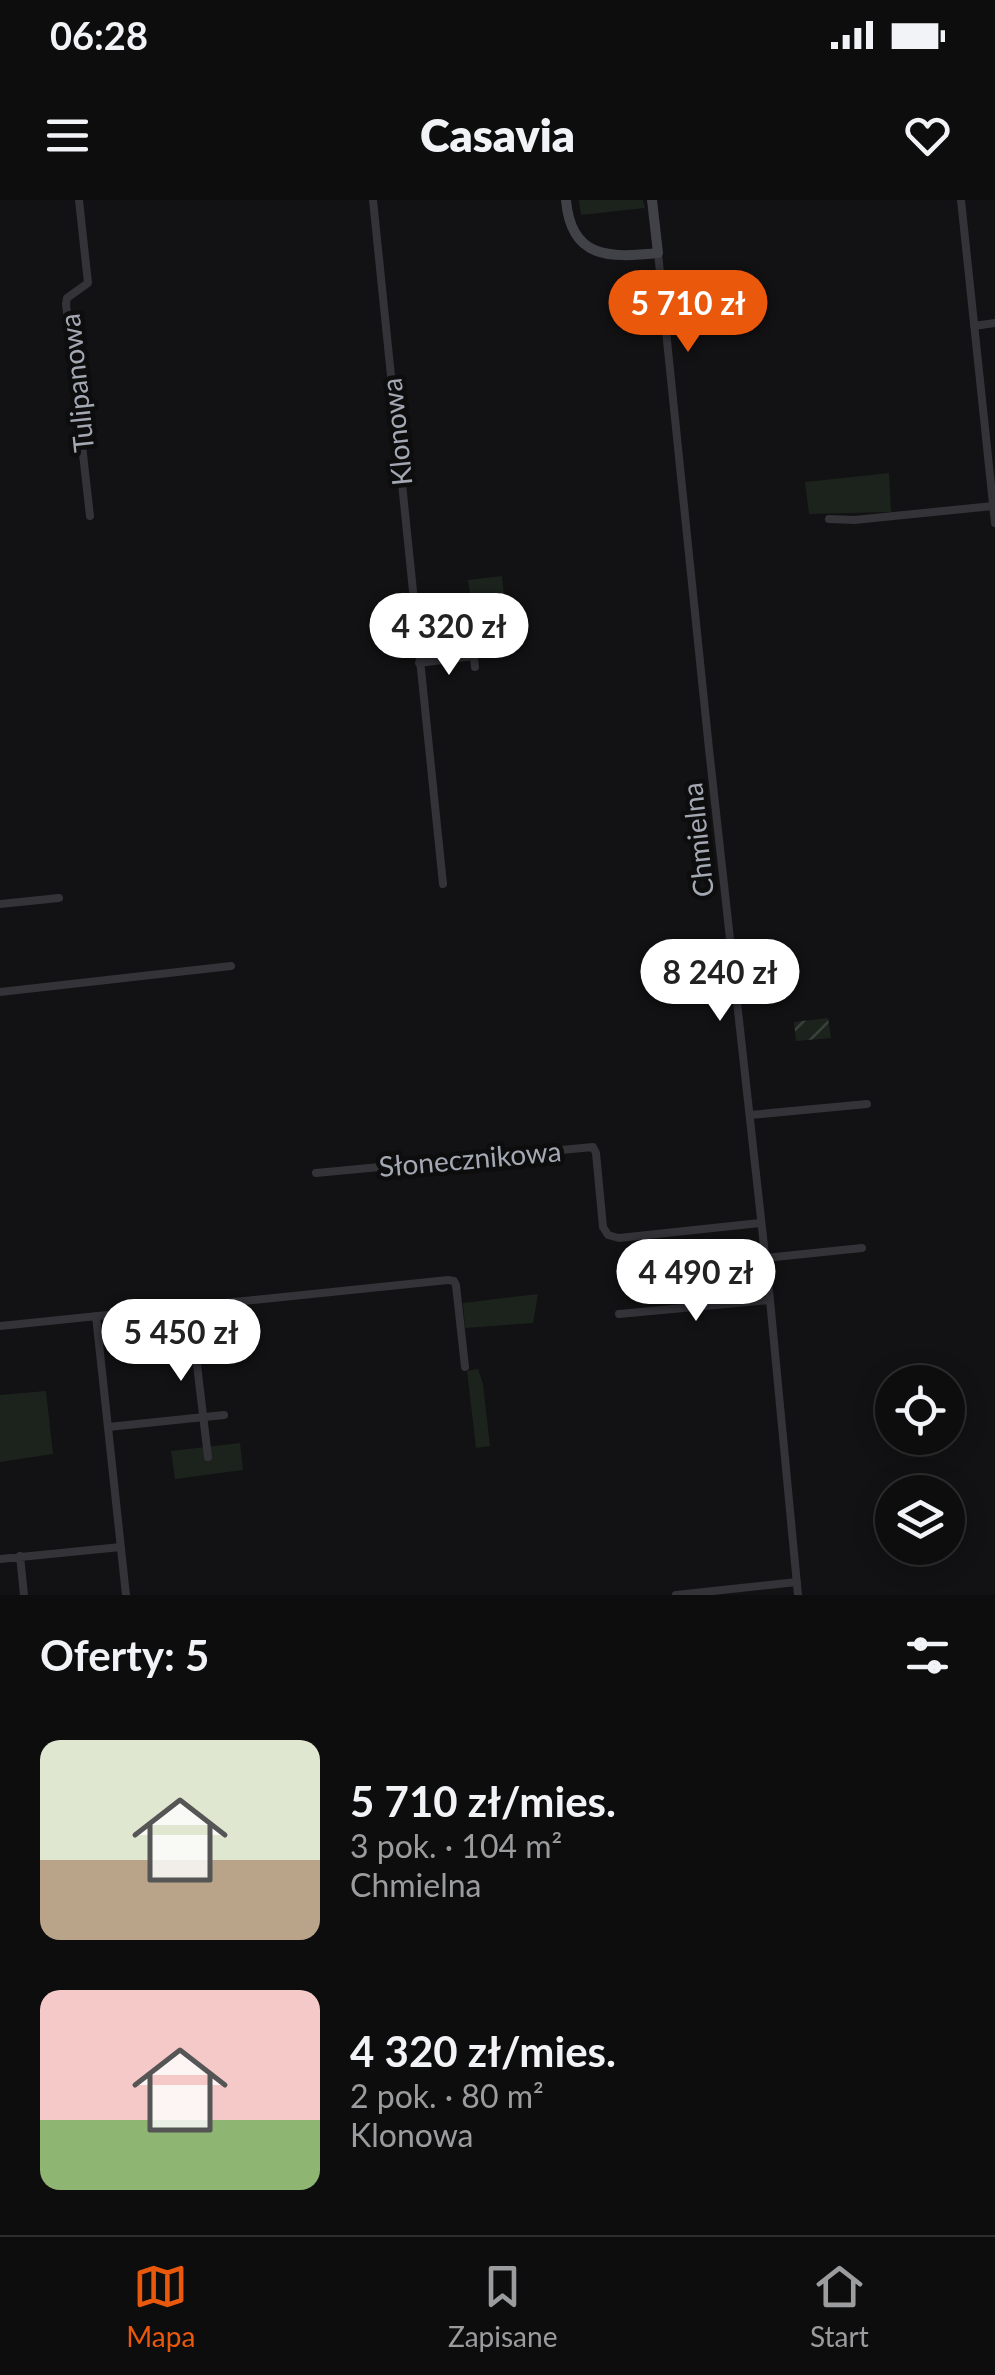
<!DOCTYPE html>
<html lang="pl">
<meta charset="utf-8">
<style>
:root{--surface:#0e0d0e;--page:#171617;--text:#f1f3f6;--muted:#9b9c9e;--line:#2e2d2e;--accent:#ea580c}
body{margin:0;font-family:Lato,sans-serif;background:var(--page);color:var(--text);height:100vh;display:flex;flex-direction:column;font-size:38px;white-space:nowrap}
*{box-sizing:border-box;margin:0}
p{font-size:32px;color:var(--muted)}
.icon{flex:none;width:55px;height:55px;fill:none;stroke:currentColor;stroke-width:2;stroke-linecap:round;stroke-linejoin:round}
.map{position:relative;height:1395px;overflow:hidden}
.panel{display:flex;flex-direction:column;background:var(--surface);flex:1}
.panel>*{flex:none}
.buttons{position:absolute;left:875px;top:1165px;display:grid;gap:20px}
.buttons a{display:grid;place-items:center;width:90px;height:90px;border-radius:50%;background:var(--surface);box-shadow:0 5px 25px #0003,0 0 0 2px var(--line);font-size:50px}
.price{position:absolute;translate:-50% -85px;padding:0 22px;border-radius:35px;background:#fff;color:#222;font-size:32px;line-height:65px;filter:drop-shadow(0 2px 5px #0008)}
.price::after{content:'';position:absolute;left:50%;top:60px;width:30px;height:22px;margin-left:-15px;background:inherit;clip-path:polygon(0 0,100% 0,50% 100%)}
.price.active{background:var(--accent);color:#fff}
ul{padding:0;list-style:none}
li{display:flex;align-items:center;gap:30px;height:250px;padding:0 40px}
li span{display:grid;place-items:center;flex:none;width:280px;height:200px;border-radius:20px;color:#555}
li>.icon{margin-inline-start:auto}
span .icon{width:120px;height:120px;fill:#fffc;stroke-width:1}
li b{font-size:42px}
h2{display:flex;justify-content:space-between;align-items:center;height:120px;padding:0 40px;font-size:42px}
.status{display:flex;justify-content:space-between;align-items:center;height:70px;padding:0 50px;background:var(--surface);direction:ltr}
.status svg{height:28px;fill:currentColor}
header{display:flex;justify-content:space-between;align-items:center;height:130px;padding:0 40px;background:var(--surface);font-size:45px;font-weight:800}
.menu{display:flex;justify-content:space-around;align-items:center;height:140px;border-top:2px solid var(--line);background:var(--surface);font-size:28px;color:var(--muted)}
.menu a{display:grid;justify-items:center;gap:5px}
.menu .active{color:var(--accent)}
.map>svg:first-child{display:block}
.grass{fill:#1c231d}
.garden{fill:url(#garden-furrows)}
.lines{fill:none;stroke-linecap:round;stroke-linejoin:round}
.street{stroke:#333338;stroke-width:8}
.secondary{stroke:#414248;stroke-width:10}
.labels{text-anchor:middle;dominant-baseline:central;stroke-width:9;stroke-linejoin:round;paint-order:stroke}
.street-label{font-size:28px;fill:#a3a8b3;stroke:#0d0d0e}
</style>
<div class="status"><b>06:28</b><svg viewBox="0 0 49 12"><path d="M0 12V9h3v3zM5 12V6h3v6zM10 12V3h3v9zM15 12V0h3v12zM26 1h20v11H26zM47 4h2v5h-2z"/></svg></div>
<header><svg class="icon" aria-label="menu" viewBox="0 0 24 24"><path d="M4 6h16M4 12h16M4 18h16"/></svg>Casavia<svg class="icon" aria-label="heart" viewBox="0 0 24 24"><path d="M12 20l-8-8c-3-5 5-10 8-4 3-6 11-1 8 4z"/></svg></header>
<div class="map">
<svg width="995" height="1395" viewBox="0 0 995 1395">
<defs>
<pattern id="garden-furrows" width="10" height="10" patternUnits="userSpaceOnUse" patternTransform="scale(2.5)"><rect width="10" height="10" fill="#1c231d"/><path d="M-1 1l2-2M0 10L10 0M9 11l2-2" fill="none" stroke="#3a403b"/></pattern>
</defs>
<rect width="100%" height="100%" fill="#121113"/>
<!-- grass -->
<path class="grass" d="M 579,0 L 643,0 L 645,8 L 581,15 Z
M 889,273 L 891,312 L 809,314 L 805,282 Z
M 502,376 L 505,405 L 472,409 L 468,380 Z
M 538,1094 L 533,1123 L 465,1128 L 463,1103 Z
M 478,1169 L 483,1184 L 490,1246 L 476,1248 L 467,1171 Z
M 46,1191 L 53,1254 L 0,1262 L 0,1195 Z
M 240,1243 L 243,1270 L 175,1279 L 171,1251 Z"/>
<!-- garden -->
<path class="garden" d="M 828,818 L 831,838 L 796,841 L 794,822 Z"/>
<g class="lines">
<!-- street -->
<path class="street" d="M 79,0 L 88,83 L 67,98 L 66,104 L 90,316
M 373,0 L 443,684
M 961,0 L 995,323
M 658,53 L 709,549 L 770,1100 L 798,1395
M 974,126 L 995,123
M 829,319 L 854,320 L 993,306
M 471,434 L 475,467
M 419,463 L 473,456
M 0,704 L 59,698
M 0,792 L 231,766
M 750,915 L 867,904
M 316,973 L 593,947 L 596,953 L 603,1027 L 608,1035 L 619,1038 L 760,1023
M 765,1058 L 862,1048
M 190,1106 L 208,1257
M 619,1114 L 770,1100
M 96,1116 L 126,1395
M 0,1126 L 448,1080 L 454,1081 L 456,1085 L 465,1167
M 108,1227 L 224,1215
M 20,1356 L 24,1395
M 0,1359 L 121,1347
M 676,1395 L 797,1382"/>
<!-- secondary -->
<path class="secondary" d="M 566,0 C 571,59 609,58 658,53 L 652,0"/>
</g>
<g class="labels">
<!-- street labels -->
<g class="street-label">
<text transform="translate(76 183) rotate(-96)">Tulipanowa</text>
<text transform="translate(396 232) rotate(-96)">Klonowa</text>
<text transform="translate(697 640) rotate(-96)">Chmielna</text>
<text transform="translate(470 958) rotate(-5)">Słonecznikowa</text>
</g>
</g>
</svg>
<div class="buttons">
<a><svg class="icon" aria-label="locate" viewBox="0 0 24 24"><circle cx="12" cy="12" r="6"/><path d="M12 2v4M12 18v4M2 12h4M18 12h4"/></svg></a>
<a><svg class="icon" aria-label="layers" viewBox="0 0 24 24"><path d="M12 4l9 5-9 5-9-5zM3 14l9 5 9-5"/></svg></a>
</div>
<b class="price active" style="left:688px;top:155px">5 710 zł</b>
<b class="price" style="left:449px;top:478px">4 320 zł</b>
<b class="price" style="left:720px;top:824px">8 240 zł</b>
<b class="price" style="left:696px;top:1124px">4 490 zł</b>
<b class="price" style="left:181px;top:1184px">5 450 zł</b>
</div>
<section class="panel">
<h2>Oferty: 5<svg class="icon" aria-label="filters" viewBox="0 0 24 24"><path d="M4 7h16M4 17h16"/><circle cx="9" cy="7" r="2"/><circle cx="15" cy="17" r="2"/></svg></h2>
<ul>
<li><span style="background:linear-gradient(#dfe7d0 60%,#b9a48a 0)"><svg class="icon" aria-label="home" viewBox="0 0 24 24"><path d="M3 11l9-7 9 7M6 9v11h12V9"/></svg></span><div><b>5 710 zł/mies.</b><p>3 pok. · 104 m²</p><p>Chmielna</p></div></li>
<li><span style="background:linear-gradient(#f6c9c9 65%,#8fb573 0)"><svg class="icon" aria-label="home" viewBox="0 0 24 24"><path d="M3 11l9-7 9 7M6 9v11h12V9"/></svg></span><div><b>4 320 zł/mies.</b><p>2 pok. · 80 m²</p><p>Klonowa</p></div></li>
</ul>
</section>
<nav class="menu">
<a class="active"><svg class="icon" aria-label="map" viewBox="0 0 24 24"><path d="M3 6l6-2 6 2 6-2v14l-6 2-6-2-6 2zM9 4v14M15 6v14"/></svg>Mapa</a>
<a><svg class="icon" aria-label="saved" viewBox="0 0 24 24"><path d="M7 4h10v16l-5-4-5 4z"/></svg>Zapisane</a>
<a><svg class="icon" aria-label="home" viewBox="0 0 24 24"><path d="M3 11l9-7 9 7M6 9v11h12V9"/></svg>Start</a>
</nav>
